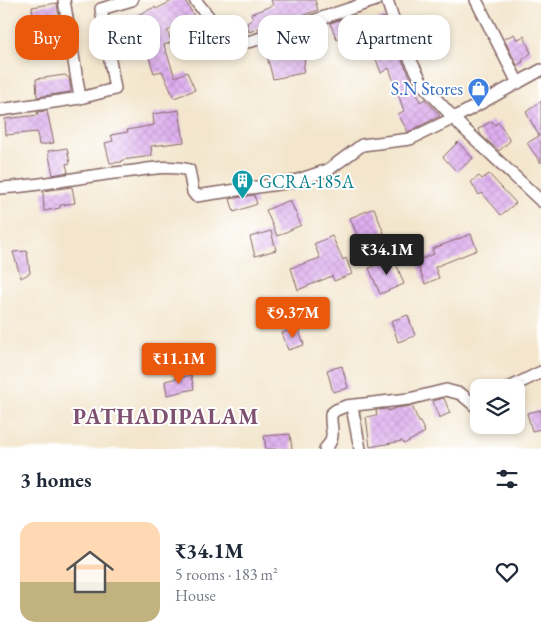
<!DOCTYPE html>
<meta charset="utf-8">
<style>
:root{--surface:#fff;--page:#f6f6f7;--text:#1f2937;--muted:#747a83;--line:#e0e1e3;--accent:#ea580c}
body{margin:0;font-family:"EB Garamond",serif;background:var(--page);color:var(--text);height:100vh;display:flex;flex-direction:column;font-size:19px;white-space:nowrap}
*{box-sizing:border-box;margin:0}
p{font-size:16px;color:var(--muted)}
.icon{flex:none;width:28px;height:28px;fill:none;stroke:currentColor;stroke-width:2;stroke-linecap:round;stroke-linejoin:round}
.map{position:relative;height:449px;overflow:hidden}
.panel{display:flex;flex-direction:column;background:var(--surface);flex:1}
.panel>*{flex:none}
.guide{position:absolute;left:15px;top:15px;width:511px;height:45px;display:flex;gap:10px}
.fabs{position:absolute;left:470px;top:379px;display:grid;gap:10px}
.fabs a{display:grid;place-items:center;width:55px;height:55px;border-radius:10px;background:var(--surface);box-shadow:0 2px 8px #0003;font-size:25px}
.price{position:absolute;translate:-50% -42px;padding:0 11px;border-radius:5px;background:var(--accent);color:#fff;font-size:16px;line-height:32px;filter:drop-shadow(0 1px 2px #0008)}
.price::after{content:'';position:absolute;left:50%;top:30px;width:15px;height:11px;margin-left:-8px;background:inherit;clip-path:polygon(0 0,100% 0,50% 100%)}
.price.active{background:#222;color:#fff}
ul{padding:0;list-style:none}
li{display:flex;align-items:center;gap:15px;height:125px;padding:0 20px}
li+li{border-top:1px solid var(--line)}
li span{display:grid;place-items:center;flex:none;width:140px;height:100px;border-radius:15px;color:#555}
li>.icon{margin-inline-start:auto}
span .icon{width:60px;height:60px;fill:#fffc;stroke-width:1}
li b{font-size:21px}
h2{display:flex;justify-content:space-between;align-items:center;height:60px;padding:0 20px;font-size:21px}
.tag{padding:0 18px;border-radius:15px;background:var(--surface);box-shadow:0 2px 8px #0003;font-size:18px;line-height:45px}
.tag.active{background:var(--accent);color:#fff}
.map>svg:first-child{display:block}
.building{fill:url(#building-cross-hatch)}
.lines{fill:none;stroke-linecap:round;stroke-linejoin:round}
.minor-casing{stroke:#856564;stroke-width:14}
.minor{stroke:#fff;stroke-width:11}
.labels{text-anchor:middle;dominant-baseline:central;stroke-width:4;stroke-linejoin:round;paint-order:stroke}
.shop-label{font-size:18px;fill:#366cbe;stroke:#fff;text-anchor:end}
.culture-label{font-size:18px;fill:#0d838f;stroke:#fff;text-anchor:start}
.district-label{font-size:22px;font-weight:bold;letter-spacing:1px;fill:#7e5170;stroke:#fff}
</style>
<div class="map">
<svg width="541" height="449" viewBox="0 0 541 449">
<defs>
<pattern id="building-cross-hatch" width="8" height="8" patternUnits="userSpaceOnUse" patternTransform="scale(1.25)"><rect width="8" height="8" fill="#deafef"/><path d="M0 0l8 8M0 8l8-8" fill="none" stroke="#c096cd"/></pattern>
</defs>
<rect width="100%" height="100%" fill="#fff"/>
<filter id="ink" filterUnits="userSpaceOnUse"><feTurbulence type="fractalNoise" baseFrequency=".02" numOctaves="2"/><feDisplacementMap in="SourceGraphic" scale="10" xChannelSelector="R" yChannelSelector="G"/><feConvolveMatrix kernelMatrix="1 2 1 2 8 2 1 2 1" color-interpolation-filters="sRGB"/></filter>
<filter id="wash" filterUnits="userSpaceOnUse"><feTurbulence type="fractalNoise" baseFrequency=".0096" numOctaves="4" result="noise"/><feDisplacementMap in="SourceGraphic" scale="20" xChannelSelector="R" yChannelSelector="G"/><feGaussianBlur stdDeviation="1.12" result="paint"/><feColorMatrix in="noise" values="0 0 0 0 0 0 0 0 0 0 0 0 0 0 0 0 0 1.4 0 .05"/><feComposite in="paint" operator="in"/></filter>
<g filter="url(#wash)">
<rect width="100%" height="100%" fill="#f3e6cd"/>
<g id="blocks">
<!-- building -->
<path class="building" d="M 174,0 L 185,0 L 195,18 L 167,31 L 172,42 L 164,45 L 175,77 L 187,72 L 195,90 L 174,98 L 162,71 L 154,73 L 135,16 L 155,7 L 156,9 Z
M 271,0 L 315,0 L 318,10 L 261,30 L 260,28 L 249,32 L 247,23 L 253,19 L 251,14 L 273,5 Z
M 57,3 L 59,19 L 34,22 L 32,7 Z
M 350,17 L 357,30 L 337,40 L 330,23 Z
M 384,17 L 393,43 L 413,82 L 420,102 L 425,99 L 440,116 L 408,132 L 398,114 L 404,111 L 389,68 L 381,73 L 372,48 L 377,46 L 364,26 Z
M 300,33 L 306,49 L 303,73 L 273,79 L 264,45 Z
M 514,34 L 517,40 L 524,36 L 531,53 L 522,60 L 523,62 L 517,65 L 504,39 Z
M 65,75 L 69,78 L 71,90 L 70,92 L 37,97 L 36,79 Z
M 541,101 L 541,163 L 527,143 L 539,136 L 526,112 Z
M 179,110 L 184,142 L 151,146 L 152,156 L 122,160 L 122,162 L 110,163 L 105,143 L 113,141 L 111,135 L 128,132 L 127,130 L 154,125 L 153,114 Z
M 47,111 L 54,143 L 39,145 L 37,132 L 6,135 L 5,119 L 38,115 L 37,112 Z
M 492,121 L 495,125 L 499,122 L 510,141 L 499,151 L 481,135 L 478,129 Z
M 458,142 L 473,158 L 457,172 L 443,157 Z
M 67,148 L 70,163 L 66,164 L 68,172 L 53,175 L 48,151 Z
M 489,174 L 516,203 L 501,215 L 482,193 L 479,195 L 471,182 L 479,176 L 482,179 Z
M 72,187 L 75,203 L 60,205 L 60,208 L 44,211 L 43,191 Z
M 254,195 L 257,204 L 234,212 L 230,199 Z
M 290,200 L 301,225 L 277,236 L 266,210 Z
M 374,208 L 384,233 L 360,243 L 350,218 Z
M 271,231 L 276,250 L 255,256 L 250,237 Z
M 471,234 L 477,250 L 435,267 L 439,278 L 425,284 L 416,261 L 434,254 L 432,249 Z
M 332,236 L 343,260 L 346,258 L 352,274 L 334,281 L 332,276 L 298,290 L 291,268 L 320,258 L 314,244 Z
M 27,251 L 30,273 L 21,278 L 13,252 Z
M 394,258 L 404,284 L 380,294 L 369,268 Z
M 408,315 L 415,336 L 398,342 L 391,321 Z
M 298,327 L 304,345 L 288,350 L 282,333 Z
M 342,366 L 348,388 L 333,392 L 327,370 Z
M 191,375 L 194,389 L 167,395 L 165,381 Z
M 444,398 L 450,413 L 439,418 L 433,401 Z
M 412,406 L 419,422 L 420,422 L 425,432 L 404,444 L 402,441 L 370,447 L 366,417 L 377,415 L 376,410 L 388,409 L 388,411 L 396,408 Z
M 541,410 L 541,429 L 532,431 L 527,413 Z
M 290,434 L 292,449 L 266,449 L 264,436 Z"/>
</g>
</g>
<g filter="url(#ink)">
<use href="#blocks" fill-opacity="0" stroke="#856564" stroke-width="1"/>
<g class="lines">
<defs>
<path id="minor" d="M 64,0 L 80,98
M 195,0 L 212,21 L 235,44 L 252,41 L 376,0
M 387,0 L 400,40 L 424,86 L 462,127 L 541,201
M 476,0 L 518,83
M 0,110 L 80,98 L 115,89 L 101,9 L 132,0
M 0,188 C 42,186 82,176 124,172 C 145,170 168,164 189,170 L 193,192 L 196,196 L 292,182 L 328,170 L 362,145 L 410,139 L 454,118 L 541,70
M 509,388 L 541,372
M 352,407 L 360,449
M 325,449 C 337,437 330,429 331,414 L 336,410 L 346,406 L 409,399 L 446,390 L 461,394 L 479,409"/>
</defs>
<!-- minor casing -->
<use href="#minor" class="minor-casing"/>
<!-- minor -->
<use href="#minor" class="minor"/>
</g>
</g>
<!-- icons -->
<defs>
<symbol id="shop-pin" viewBox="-11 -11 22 30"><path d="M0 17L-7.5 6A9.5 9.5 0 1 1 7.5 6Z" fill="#3f7fe0" stroke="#fff"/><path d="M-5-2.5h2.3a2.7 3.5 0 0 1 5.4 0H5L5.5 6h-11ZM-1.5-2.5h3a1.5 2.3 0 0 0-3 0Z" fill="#fff"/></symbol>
<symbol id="building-pin" viewBox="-11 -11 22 30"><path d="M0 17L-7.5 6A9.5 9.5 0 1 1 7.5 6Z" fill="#0f9aa8" stroke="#fff"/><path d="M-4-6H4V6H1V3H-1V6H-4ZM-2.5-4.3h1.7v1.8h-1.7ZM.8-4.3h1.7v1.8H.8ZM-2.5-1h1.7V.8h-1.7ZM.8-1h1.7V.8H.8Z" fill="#fff"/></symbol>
</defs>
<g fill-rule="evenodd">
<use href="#shop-pin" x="466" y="76" width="25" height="34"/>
<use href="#building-pin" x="230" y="168" width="25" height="34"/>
</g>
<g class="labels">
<!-- shop labels -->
<g class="shop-label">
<text x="463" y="88">S.N Stores</text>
</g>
<!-- culture labels -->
<g class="culture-label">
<text x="259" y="181">GCRA-185A</text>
</g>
<!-- district labels -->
<g class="district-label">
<text x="166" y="416">PATHADIPALAM</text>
</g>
</g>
</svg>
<div class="fabs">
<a><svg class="icon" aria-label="layers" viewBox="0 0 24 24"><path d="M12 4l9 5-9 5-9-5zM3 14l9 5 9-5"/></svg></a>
</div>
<b class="price active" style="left:387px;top:276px">₹34.1M</b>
<b class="price" style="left:293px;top:339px">₹9.37M</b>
<b class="price" style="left:179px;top:385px">₹11.1M</b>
<div class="guide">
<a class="tag active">Buy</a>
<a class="tag">Rent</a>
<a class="tag">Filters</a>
<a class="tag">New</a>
<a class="tag">Apartment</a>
</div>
</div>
<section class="panel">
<h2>3 homes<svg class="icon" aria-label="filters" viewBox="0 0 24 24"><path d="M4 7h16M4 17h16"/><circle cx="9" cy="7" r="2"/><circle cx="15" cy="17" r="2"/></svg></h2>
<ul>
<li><span style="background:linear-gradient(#ffd9b3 60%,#c2b280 0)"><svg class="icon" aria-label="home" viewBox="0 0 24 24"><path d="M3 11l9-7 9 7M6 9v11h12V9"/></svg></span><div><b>₹34.1M</b><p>5 rooms · 183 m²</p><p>House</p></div><svg class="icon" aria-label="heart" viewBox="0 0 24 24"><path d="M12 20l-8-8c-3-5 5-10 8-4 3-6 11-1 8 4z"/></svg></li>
</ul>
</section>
